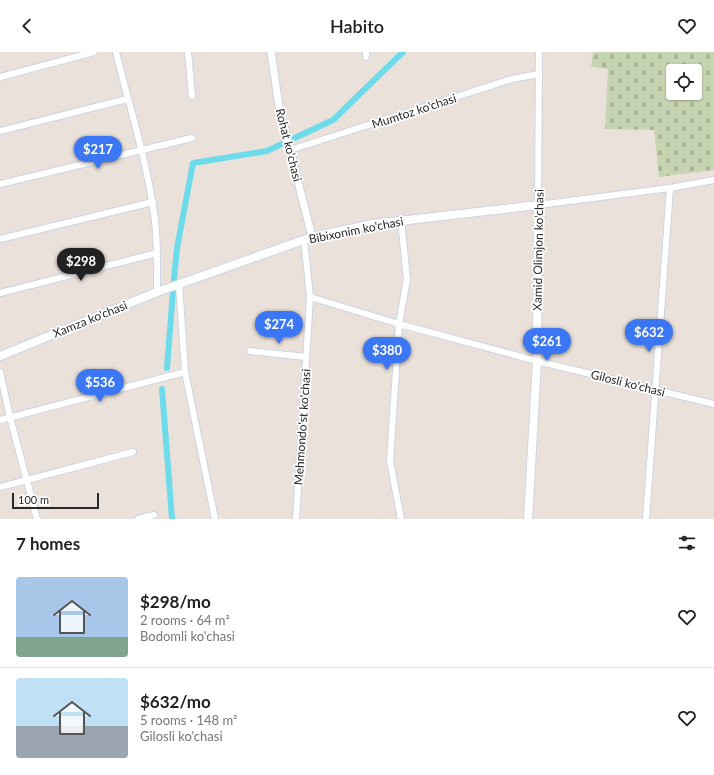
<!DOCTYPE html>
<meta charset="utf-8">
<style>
:root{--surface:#fff;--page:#f2f2f2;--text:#222;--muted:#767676;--line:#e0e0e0;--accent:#3b77f5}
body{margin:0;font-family:Lato,sans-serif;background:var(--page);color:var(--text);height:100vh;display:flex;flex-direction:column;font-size:15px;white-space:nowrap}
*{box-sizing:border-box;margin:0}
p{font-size:13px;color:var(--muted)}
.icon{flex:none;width:22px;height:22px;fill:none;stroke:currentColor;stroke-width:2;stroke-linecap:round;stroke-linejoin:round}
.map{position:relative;height:467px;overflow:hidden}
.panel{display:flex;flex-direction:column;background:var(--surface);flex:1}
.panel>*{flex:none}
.buttons{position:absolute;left:666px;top:12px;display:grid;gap:8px}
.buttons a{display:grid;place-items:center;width:36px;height:36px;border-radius:4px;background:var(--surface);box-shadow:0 1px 3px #0004;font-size:20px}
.scale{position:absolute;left:12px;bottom:10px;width:87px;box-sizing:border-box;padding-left:4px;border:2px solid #282828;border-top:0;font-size:11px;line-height:14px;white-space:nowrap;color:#282828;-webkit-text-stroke:3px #fff;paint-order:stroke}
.price{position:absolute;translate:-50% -34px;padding:0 9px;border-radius:14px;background:var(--accent);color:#fff;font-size:13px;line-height:26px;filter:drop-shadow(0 1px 2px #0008)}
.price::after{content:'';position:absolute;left:50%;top:24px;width:12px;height:9px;margin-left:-6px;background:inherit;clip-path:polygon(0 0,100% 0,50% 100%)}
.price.active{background:#222;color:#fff}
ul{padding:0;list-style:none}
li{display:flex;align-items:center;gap:12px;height:100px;padding:0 16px}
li+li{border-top:1px solid var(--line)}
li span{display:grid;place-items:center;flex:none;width:112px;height:80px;border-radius:4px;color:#555}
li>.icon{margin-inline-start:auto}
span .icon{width:48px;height:48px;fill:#fffc;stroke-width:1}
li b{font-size:17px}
h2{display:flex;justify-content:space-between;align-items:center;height:48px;padding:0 16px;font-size:17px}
header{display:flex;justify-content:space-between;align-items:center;height:52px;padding:0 16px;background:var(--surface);font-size:18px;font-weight:600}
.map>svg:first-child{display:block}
.cemetery{fill:url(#cemetery-stones);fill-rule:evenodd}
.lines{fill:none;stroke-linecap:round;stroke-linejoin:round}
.canal{stroke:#6edbeb;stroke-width:6}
.minor-casing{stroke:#cfd5e1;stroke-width:8}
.tertiary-casing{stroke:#cfd5e1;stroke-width:9}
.secondary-casing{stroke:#cfd5e1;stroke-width:10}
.minor{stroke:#fff;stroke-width:6}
.tertiary{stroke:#fff;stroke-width:7}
.secondary{stroke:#fff;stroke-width:8}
.labels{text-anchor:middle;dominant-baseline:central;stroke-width:3.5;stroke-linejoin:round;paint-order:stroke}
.street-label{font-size:12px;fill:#282828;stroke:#fff}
</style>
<header><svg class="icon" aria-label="back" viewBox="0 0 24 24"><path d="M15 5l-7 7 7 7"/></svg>Habito<svg class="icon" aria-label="heart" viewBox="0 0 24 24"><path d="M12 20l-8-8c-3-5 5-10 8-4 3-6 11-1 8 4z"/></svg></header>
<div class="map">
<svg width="714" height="467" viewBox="0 0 714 467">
<defs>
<pattern id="cemetery-stones" width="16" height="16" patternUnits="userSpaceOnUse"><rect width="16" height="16" fill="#c7d4b1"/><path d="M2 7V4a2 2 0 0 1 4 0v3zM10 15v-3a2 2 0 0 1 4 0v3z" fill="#abb698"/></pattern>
</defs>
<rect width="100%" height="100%" fill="#eae1da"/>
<!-- cemetery -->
<path class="cemetery" d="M 593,0 L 714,0 L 714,118 L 659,125 L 654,78 L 605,77 L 608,17 L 591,15 ZM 673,19 L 695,19 L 695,41 L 673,41 Z"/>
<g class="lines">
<!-- canal -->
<path class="canal" d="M 174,228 L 177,196 L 193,111 L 267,99 L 333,68 L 403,0
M 167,316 L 173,239
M 162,337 L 172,467"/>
<defs>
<path id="minor" d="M 116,0 C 128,50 144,98 152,149 C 158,179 157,210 157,240
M 188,0 L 192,44
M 539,0 L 538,153 L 670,136 L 714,128
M 366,5 L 366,0
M 0,25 L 94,0
M 0,79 L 127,47
M 290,98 L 512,27 L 539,22
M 0,132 L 192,86
M 401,168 L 407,227 L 399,272 L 390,409 L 401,467
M 0,187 L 153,150
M 179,231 L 185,320 L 215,467
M 0,241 L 157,201
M 310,245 L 399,272 L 537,309 L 714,352
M 250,299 L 306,305
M 0,320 L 10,365 L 37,467
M 0,368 L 185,320
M 0,435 L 133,400
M 138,467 L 154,463
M 296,467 L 310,245 L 304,187
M 646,467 L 670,136"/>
<path id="tertiary" d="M 271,0 L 279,54 L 312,185"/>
<path id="secondary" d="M 0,304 L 157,240 L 312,185 L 373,172 L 538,153 L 537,309 L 528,467"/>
</defs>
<!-- minor casing -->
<use href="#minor" class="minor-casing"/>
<!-- tertiary casing -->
<use href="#tertiary" class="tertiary-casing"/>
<!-- secondary casing -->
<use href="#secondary" class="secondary-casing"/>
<!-- minor -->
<use href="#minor" class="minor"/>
<!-- tertiary -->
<use href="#tertiary" class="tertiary"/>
<!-- secondary -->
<use href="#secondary" class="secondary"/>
</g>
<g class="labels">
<!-- street labels -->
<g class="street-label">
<text transform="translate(414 59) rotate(-18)">Mumtoz ko'chasi</text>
<text transform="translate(289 93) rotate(76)">Rohat ko'chasi</text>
<text transform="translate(356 178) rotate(-11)">Bibixonim ko'chasi</text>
<text transform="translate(538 198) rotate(-89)">Xamid Olimjon ko'chasi</text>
<text transform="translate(90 267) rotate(-22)">Xamza ko'chasi</text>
<text transform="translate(628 331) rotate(14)">Gilosli ko'chasi</text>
<text transform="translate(302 375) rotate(-86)">Mehmondo'st ko'chasi</text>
</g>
</g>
</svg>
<div class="buttons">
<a><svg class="icon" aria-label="locate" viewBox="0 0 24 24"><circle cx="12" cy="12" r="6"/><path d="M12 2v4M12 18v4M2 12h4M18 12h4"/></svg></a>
</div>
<div class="scale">100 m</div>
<b class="price" style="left:98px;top:118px">$217</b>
<b class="price active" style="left:81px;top:230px">$298</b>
<b class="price" style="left:279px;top:293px">$274</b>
<b class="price" style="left:649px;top:301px">$632</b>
<b class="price" style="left:547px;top:310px">$261</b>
<b class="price" style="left:387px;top:319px">$380</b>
<b class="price" style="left:100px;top:351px">$536</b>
</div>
<section class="panel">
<h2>7 homes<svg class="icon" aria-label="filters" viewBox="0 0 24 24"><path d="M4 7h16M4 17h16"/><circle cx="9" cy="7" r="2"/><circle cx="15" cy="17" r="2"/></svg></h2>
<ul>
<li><span style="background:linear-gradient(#a9c7e8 75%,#7fa58c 0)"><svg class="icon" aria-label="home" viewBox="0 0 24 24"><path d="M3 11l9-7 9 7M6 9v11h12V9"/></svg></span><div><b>$298/mo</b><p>2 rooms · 64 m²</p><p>Bodomli ko'chasi</p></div><svg class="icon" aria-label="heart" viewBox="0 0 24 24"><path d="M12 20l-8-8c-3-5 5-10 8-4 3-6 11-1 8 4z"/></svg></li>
<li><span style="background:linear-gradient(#bfe0f5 60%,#9aa5b1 0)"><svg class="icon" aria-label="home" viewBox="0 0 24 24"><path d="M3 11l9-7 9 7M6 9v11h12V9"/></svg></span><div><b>$632/mo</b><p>5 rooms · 148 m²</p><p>Gilosli ko'chasi</p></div><svg class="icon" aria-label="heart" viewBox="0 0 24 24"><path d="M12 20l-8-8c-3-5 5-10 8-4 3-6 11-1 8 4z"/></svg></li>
</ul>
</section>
